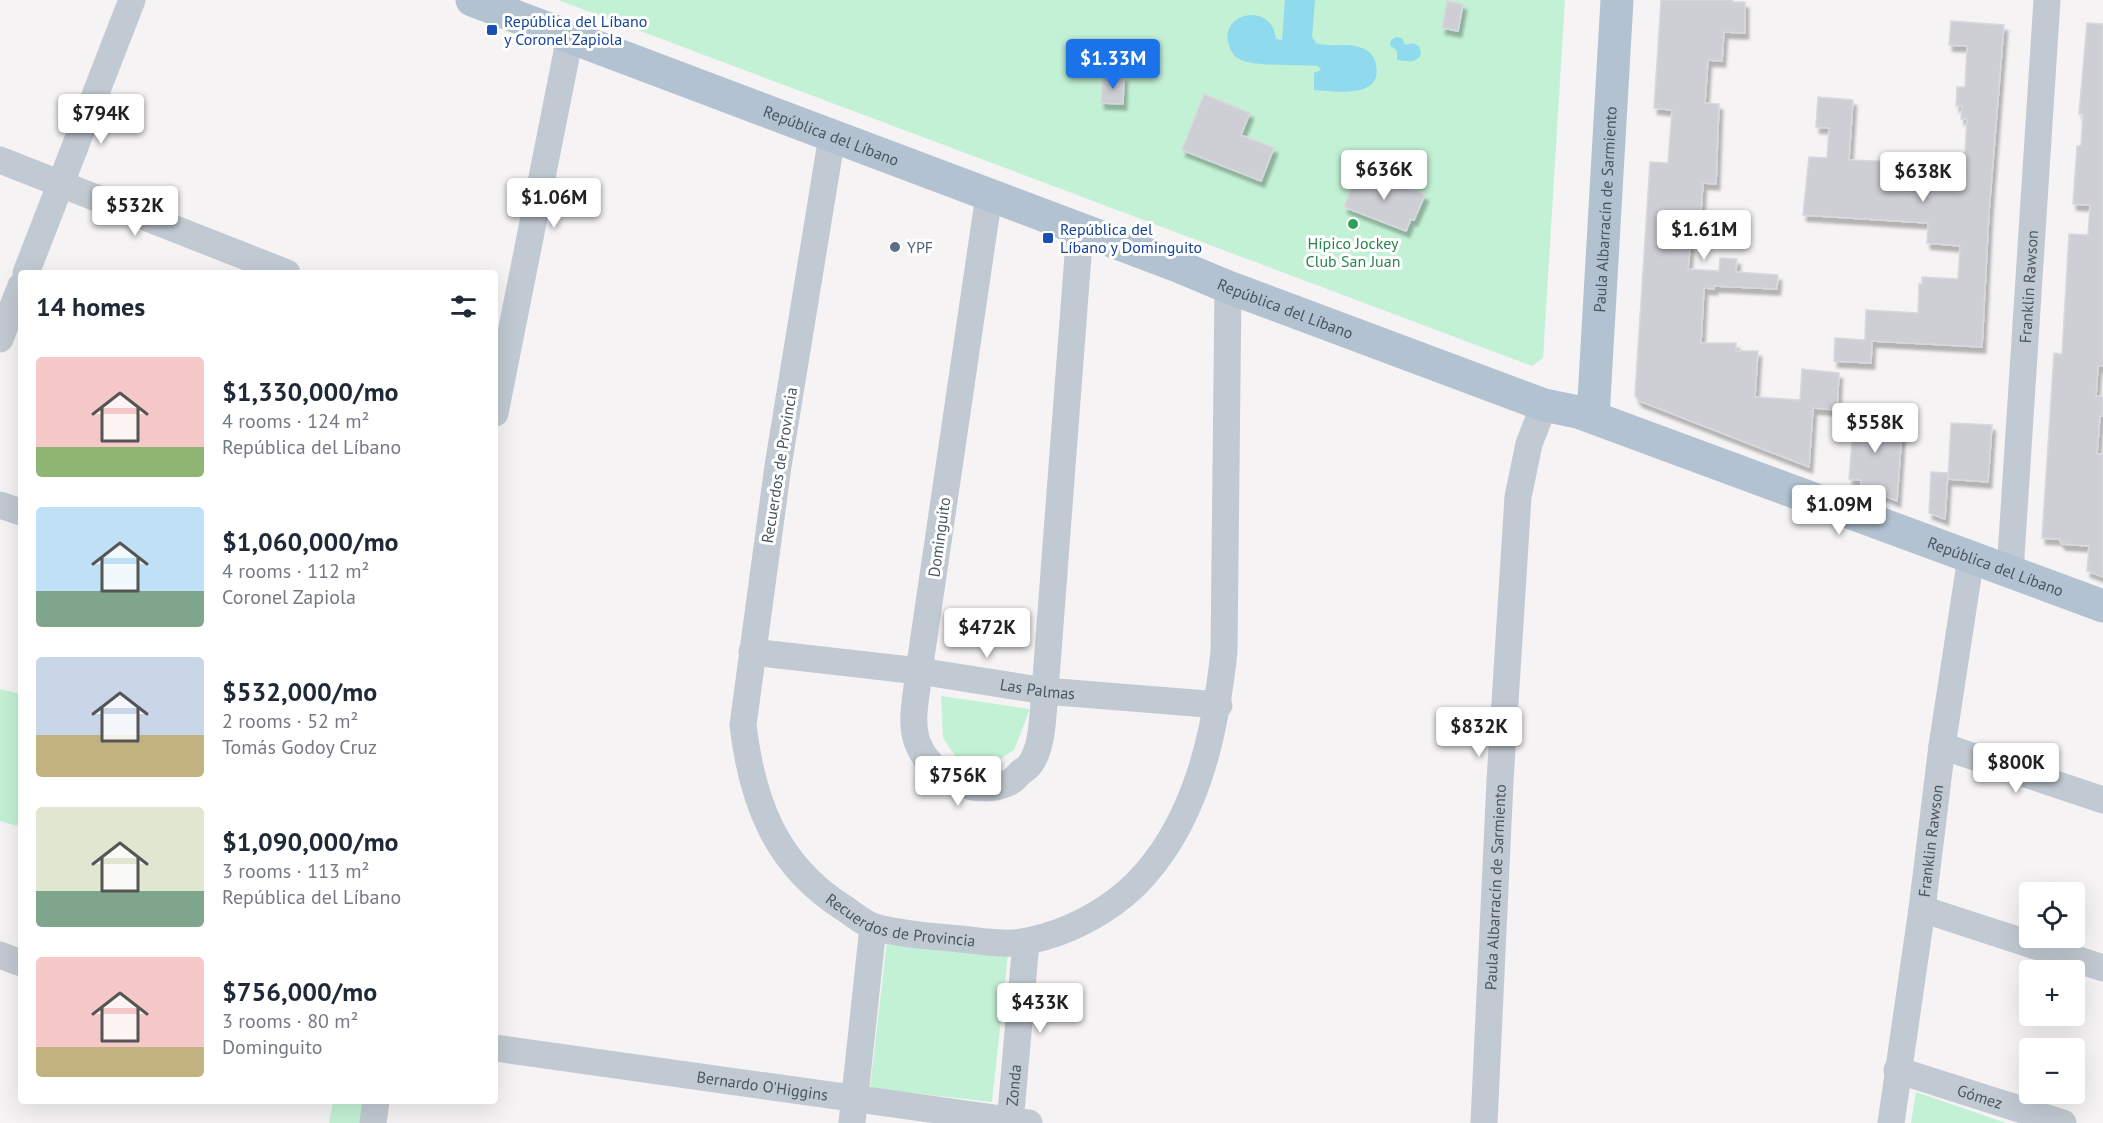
<!DOCTYPE html>
<meta charset="utf-8">
<style>
:root{--surface:#fff;--page:#f6f6f7;--text:#1f2937;--muted:#747a83;--accent:#1a73e8}
body{margin:0;font-family:"PT Sans",sans-serif;background:var(--page);color:var(--text);height:100vh;display:flex;flex-direction:column;font-size:22px;white-space:nowrap}
*{box-sizing:border-box;margin:0}
p{font-size:20px;color:var(--muted)}
.icon{flex:none;width:33px;height:33px;fill:none;stroke:currentColor;stroke-width:2;stroke-linecap:round;stroke-linejoin:round}
.map{position:relative;flex:1;overflow:hidden}
.panel{position:absolute;left:18px;top:270px;width:480px;height:834px;display:flex;flex-direction:column;background:var(--surface);border-radius:6px;box-shadow:0 6px 24px #0002}
.panel>*{flex:none}
.controls{position:absolute;left:2019px;top:882px;display:grid;gap:12px}
.controls a{display:grid;place-items:center;width:66px;height:66px;border-radius:6px;background:var(--surface);box-shadow:0 6px 24px #0002;font-size:30px}
.price{position:absolute;translate:-50% -51px;padding:0 14px;border-radius:6px;background:#fff;color:#222;font-size:20px;line-height:39px;filter:drop-shadow(0 2px 3px #0008)}
.price::after{content:'';position:absolute;left:50%;top:36px;width:18px;height:14px;margin-left:-9px;background:inherit;clip-path:polygon(0 0,100% 0,50% 100%)}
.price.active{background:var(--accent);color:#fff}
ul{padding:0;list-style:none}
li{display:flex;align-items:center;gap:18px;height:150px;padding:0 18px}
li span{display:grid;place-items:center;flex:none;width:168px;height:120px;border-radius:6px;color:#555}
li>.icon{margin-inline-start:auto}
span .icon{width:72px;height:72px;fill:#fffc;stroke-width:1}
li b{font-size:26px}
h2{display:flex;justify-content:space-between;align-items:center;height:72px;padding:0 18px;font-size:26px}
.map>svg:first-child{display:block}
.green{fill:#c3f1d5}
.water{fill:#90daee}
.building{fill:#cdcfd5;stroke:#d7d9de;stroke-width:1.5;filter:url(#shadow)}
.lines{fill:none;stroke-linecap:round;stroke-linejoin:round}
.minor{stroke:#c1cad2;stroke-width:27}
.major{stroke:#b3c2d1;stroke-width:33}
.transit-dot{fill:#1a4fb4;stroke:#fff;stroke-width:2}
.leisure-dot{fill:#2e9e5b;stroke:#fff;stroke-width:2}
.service-dot{fill:#5c6f8a;stroke:#fff;stroke-width:2}
.labels{text-anchor:middle;dominant-baseline:central;stroke-width:6;stroke-linejoin:round;paint-order:stroke}
.transit-label{font-size:16px;fill:#164399;stroke:#fff;text-anchor:start}
.street-label{font-size:16px;fill:#4a5661;stroke:#fff}
.leisure-label{font-size:16px;fill:#27864d;stroke:#fff}
.service-label{font-size:16px;fill:#4e5e75;stroke:#fff;text-anchor:start}
</style>
<div class="map">
<svg width="2103" height="1123" viewBox="0 0 2103 1123">
<defs>
<filter id="shadow"><feDropShadow dx="3.5" dy="6" stdDeviation="1.5" flood-color="#0004"/></filter>
</defs>
<rect width="100%" height="100%" fill="#f5f3f3"/>
<!-- green -->
<path class="green" d="M 558,0 L 1565,0 L 1543,358 L 1532,366 Z
M 0,689 L 21,694 L 21,827 L 0,821 Z
M 941,696 L 1030,709 L 1014,750 L 991,765 L 958,760 L 943,738 Z
M 887,941 L 1008,954 L 992,1102 L 870,1088 Z
M 1916,1092 L 2006,1123 L 1911,1123 Z
M 333,1101 L 370,1101 L 366,1123 L 329,1123 Z"/>
<!-- water -->
<path class="water" d="M 1285,0 L 1315,0 L 1312,37 L 1316,43 C 1330,48 1348,42 1362,48 C 1370,51 1375,57 1376,65 C 1383,100 1333,91 1314,90 L 1314,73 L 1321,70 L 1318,66 C 1301,65 1258,66 1244,61 C 1236,59 1231,53 1229,45 C 1218,13 1272,0 1276,39 L 1282,40 Z
M 1396,37 L 1402,38 L 1405,45 L 1413,43 L 1419,46 L 1421,54 C 1417,64 1406,61 1397,60 L 1397,51 L 1390,45 L 1391,40 Z"/>
<!-- building -->
<path class="building" d="M 1661,0 L 1733,0 L 1733,2 L 1745,2 L 1745,33 L 1724,32 L 1722,61 L 1708,60 L 1705,103 L 1719,104 L 1716,184 L 1703,183 L 1699,239 L 1691,239 L 1688,269 L 1719,271 L 1720,258 L 1737,259 L 1736,272 L 1778,275 L 1777,289 L 1714,286 L 1714,289 L 1704,288 L 1701,343 L 1736,343 L 1736,351 L 1758,351 L 1755,397 L 1800,400 L 1802,369 L 1839,373 L 1837,410 L 1813,408 L 1809,467 L 1639,401 L 1635,395 L 1650,162 L 1668,163 L 1672,110 L 1654,108 Z
M 1447,1 L 1463,4 L 1458,31 L 1442,28 Z
M 1951,21 L 2004,25 L 1989,212 L 1982,347 L 1872,341 L 1871,363 L 1834,361 L 1835,338 L 1865,340 L 1866,310 L 1918,313 L 1919,284 L 1922,284 L 1922,277 L 1958,279 L 1960,246 L 1927,243 L 1928,223 L 1803,215 L 1809,157 L 1827,158 L 1829,128 L 1816,127 L 1818,97 L 1853,100 L 1849,160 L 1903,162 L 1904,154 L 1958,158 L 1958,153 L 1965,153 L 1967,119 L 1961,119 L 1962,106 L 1956,106 L 1957,87 L 1965,87 L 1967,46 L 1949,45 Z
M 2087,23 L 2103,24 L 2103,366 L 2098,366 L 2096,396 L 2103,397 L 2103,416 L 2100,416 L 2097,454 L 2103,455 L 2103,577 L 2087,571 L 2089,546 L 2062,544 L 2059,539 L 2042,538 L 2054,353 L 2062,354 L 2069,234 L 2088,235 L 2090,205 L 2073,204 L 2077,146 L 2081,146 L 2083,114 L 2079,114 Z
M 1103,75 L 1124,76 L 1123,104 L 1101,103 Z
M 1204,94 L 1250,113 L 1241,135 L 1274,148 L 1261,181 L 1182,150 Z
M 1359,170 L 1425,195 L 1414,220 L 1411,219 L 1406,231 L 1344,207 Z
M 1855,405 L 1875,406 L 1873,429 L 1902,430 L 1897,501 L 1861,486 L 1861,480 L 1849,479 Z
M 1951,423 L 1992,425 L 1988,482 L 1948,479 Z
M 1931,472 L 1948,473 L 1945,519 L 1929,513 Z"/>
<g class="lines">
<!-- minor -->
<g class="minor">
<path id="s1" d="M 832,136 L 778,466 L 743,725 C 752,802 776,865 844,908 C 853,914 864,924 875,927 C 902,935 932,936 960,939 C 982,941 1006,946 1028,941 C 1067,933 1106,913 1135,885 C 1196,824 1215,735 1224,652 L 1228,287"/>
<path d="M 0,160 L 287,273"/>
<path d="M 989,195 L 919,671 C 917,694 909,723 918,744 C 931,777 977,799 1010,782 C 1014,780 1018,775 1021,772 C 1024,770 1029,767 1031,763 C 1043,746 1043,711 1045,691 L 1080,229"/>
<path d="M 26,273 L 132,0"/>
<path d="M 0,339 L 21,286"/>
<path d="M 495,413 L 570,37"/>
<path d="M 0,505 L 21,512"/>
<path id="s2" d="M 2010,572 L 2047,0"/>
<path id="s3" d="M 752,652 L 919,671 L 1045,691 L 1219,705"/>
<path d="M 1942,746 L 2103,800"/>
<path d="M 1922,909 L 2103,968"/>
<path d="M 0,955 L 21,963"/>
<path id="s4" d="M 495,1048 L 1029,1123"/>
<path id="s5" d="M 1897,1070 L 2063,1123"/>
<path d="M 373,1123 L 376,1101"/>
<path d="M 852,1123 L 873,927"/>
<path id="s6" d="M 1010,1123 L 1026,942"/>
<path id="s7" d="M 1484,1123 L 1500,781 L 1518,497 L 1529,444 L 1544,405"/>
<path id="s8" d="M 1891,1123 L 1922,909 L 1942,746 L 1971,557"/>
</g>
<!-- major -->
<g class="major">
<path id="s9" d="M 472,0 L 1178,266 L 1228,287 L 1544,405 L 1578,412 L 2103,606"/>
<path id="s10" d="M 1593,417 L 1617,0"/>
</g>
</g>
<!-- markers -->
<g class="transit-dot">
<rect x="486" y="24" width="12" height="12" rx="3"/>
<rect x="1042" y="232" width="12" height="12" rx="3"/>
</g>
<circle class="leisure-dot" cx="1353" cy="224" r="6"/>
<circle class="service-dot" cx="895" cy="247" r="6"/>
<g class="labels">
<!-- transit labels -->
<g class="transit-label">
<text x="504" y="21">República del Líbano<tspan x="504" dy="18">y Coronel Zapiola</tspan></text>
<text x="1060" y="229">República del<tspan x="1060" dy="18">Líbano y Dominguito</tspan></text>
</g>
<!-- street labels -->
<g class="street-label">
<text stroke="none"><textPath href="#s9" startOffset="384">República del Líbano</textPath></text>
<text stroke="none"><textPath href="#s10" startOffset="208">Paula Albarracín de Sarmiento</textPath></text>
<text stroke="none"><textPath href="#s2" startOffset="286">Franklin Rawson</textPath></text>
<text stroke="none"><textPath href="#s9" startOffset="870">República del Líbano</textPath></text>
<text transform="translate(779 465) rotate(-81)">Recuerdos de Provincia</text>
<text transform="translate(939 537) rotate(-82)">Dominguito</text>
<text stroke="none"><textPath href="#s9" startOffset="1626">República del Líbano</textPath></text>
<text stroke="none"><textPath href="#s3" startOffset="288">Las Palmas</textPath></text>
<text stroke="none"><textPath href="#s8" startOffset="285">Franklin Rawson</textPath></text>
<text stroke="none"><textPath href="#s7" startOffset="236">Paula Albarracín de Sarmiento</textPath></text>
<text stroke="none"><textPath href="#s1" startOffset="872">Recuerdos de Provincia</textPath></text>
<text stroke="none"><textPath href="#s4" startOffset="270">Bernardo O'Higgins</textPath></text>
<text stroke="none"><textPath href="#s6" startOffset="38">Zonda</textPath></text>
<text stroke="none"><textPath href="#s5" startOffset="87">Gómez</textPath></text>
</g>
<!-- leisure labels -->
<g class="leisure-label">
<text x="1353" y="243">Hípico Jockey<tspan x="1353" dy="18">Club San Juan</tspan></text>
</g>
<!-- service labels -->
<g class="service-label">
<text x="907" y="247">YPF</text>
</g>
</g>
</svg>
<div class="controls">
<a><svg class="icon" aria-label="locate" viewBox="0 0 24 24"><circle cx="12" cy="12" r="6"/><path d="M12 2v4M12 18v4M2 12h4M18 12h4"/></svg></a>
<a>+</a>
<a>−</a>
</div>
<b class="price active" style="left:1113px;top:90px">$1.33M</b>
<b class="price" style="left:101px;top:145px">$794K</b>
<b class="price" style="left:1384px;top:201px">$636K</b>
<b class="price" style="left:1923px;top:203px">$638K</b>
<b class="price" style="left:554px;top:229px">$1.06M</b>
<b class="price" style="left:135px;top:237px">$532K</b>
<b class="price" style="left:1704px;top:261px">$1.61M</b>
<b class="price" style="left:1875px;top:454px">$558K</b>
<b class="price" style="left:1839px;top:536px">$1.09M</b>
<b class="price" style="left:987px;top:659px">$472K</b>
<b class="price" style="left:1479px;top:758px">$832K</b>
<b class="price" style="left:2016px;top:794px">$800K</b>
<b class="price" style="left:958px;top:807px">$756K</b>
<b class="price" style="left:1040px;top:1034px">$433K</b>
<section class="panel">
<h2>14 homes<svg class="icon" aria-label="filters" viewBox="0 0 24 24"><path d="M4 7h16M4 17h16"/><circle cx="9" cy="7" r="2"/><circle cx="15" cy="17" r="2"/></svg></h2>
<ul>
<li><span style="background:linear-gradient(#f6c9c9 75%,#8fb573 0)"><svg class="icon" aria-label="home" viewBox="0 0 24 24"><path d="M3 11l9-7 9 7M6 9v11h12V9"/></svg></span><div><b>$1,330,000/mo</b><p>4 rooms · 124 m²</p><p>República del Líbano</p></div></li>
<li><span style="background:linear-gradient(#bfe0f5 70%,#7fa58c 0)"><svg class="icon" aria-label="home" viewBox="0 0 24 24"><path d="M3 11l9-7 9 7M6 9v11h12V9"/></svg></span><div><b>$1,060,000/mo</b><p>4 rooms · 112 m²</p><p>Coronel Zapiola</p></div></li>
<li><span style="background:linear-gradient(#c9d6e8 65%,#c2b280 0)"><svg class="icon" aria-label="home" viewBox="0 0 24 24"><path d="M3 11l9-7 9 7M6 9v11h12V9"/></svg></span><div><b>$532,000/mo</b><p>2 rooms · 52 m²</p><p>Tomás Godoy Cruz</p></div></li>
<li><span style="background:linear-gradient(#dfe7d0 70%,#7fa58c 0)"><svg class="icon" aria-label="home" viewBox="0 0 24 24"><path d="M3 11l9-7 9 7M6 9v11h12V9"/></svg></span><div><b>$1,090,000/mo</b><p>3 rooms · 113 m²</p><p>República del Líbano</p></div></li>
<li><span style="background:linear-gradient(#f6c9c9 75%,#c2b280 0)"><svg class="icon" aria-label="home" viewBox="0 0 24 24"><path d="M3 11l9-7 9 7M6 9v11h12V9"/></svg></span><div><b>$756,000/mo</b><p>3 rooms · 80 m²</p><p>Dominguito</p></div></li>
</ul>
</section>
</div>
